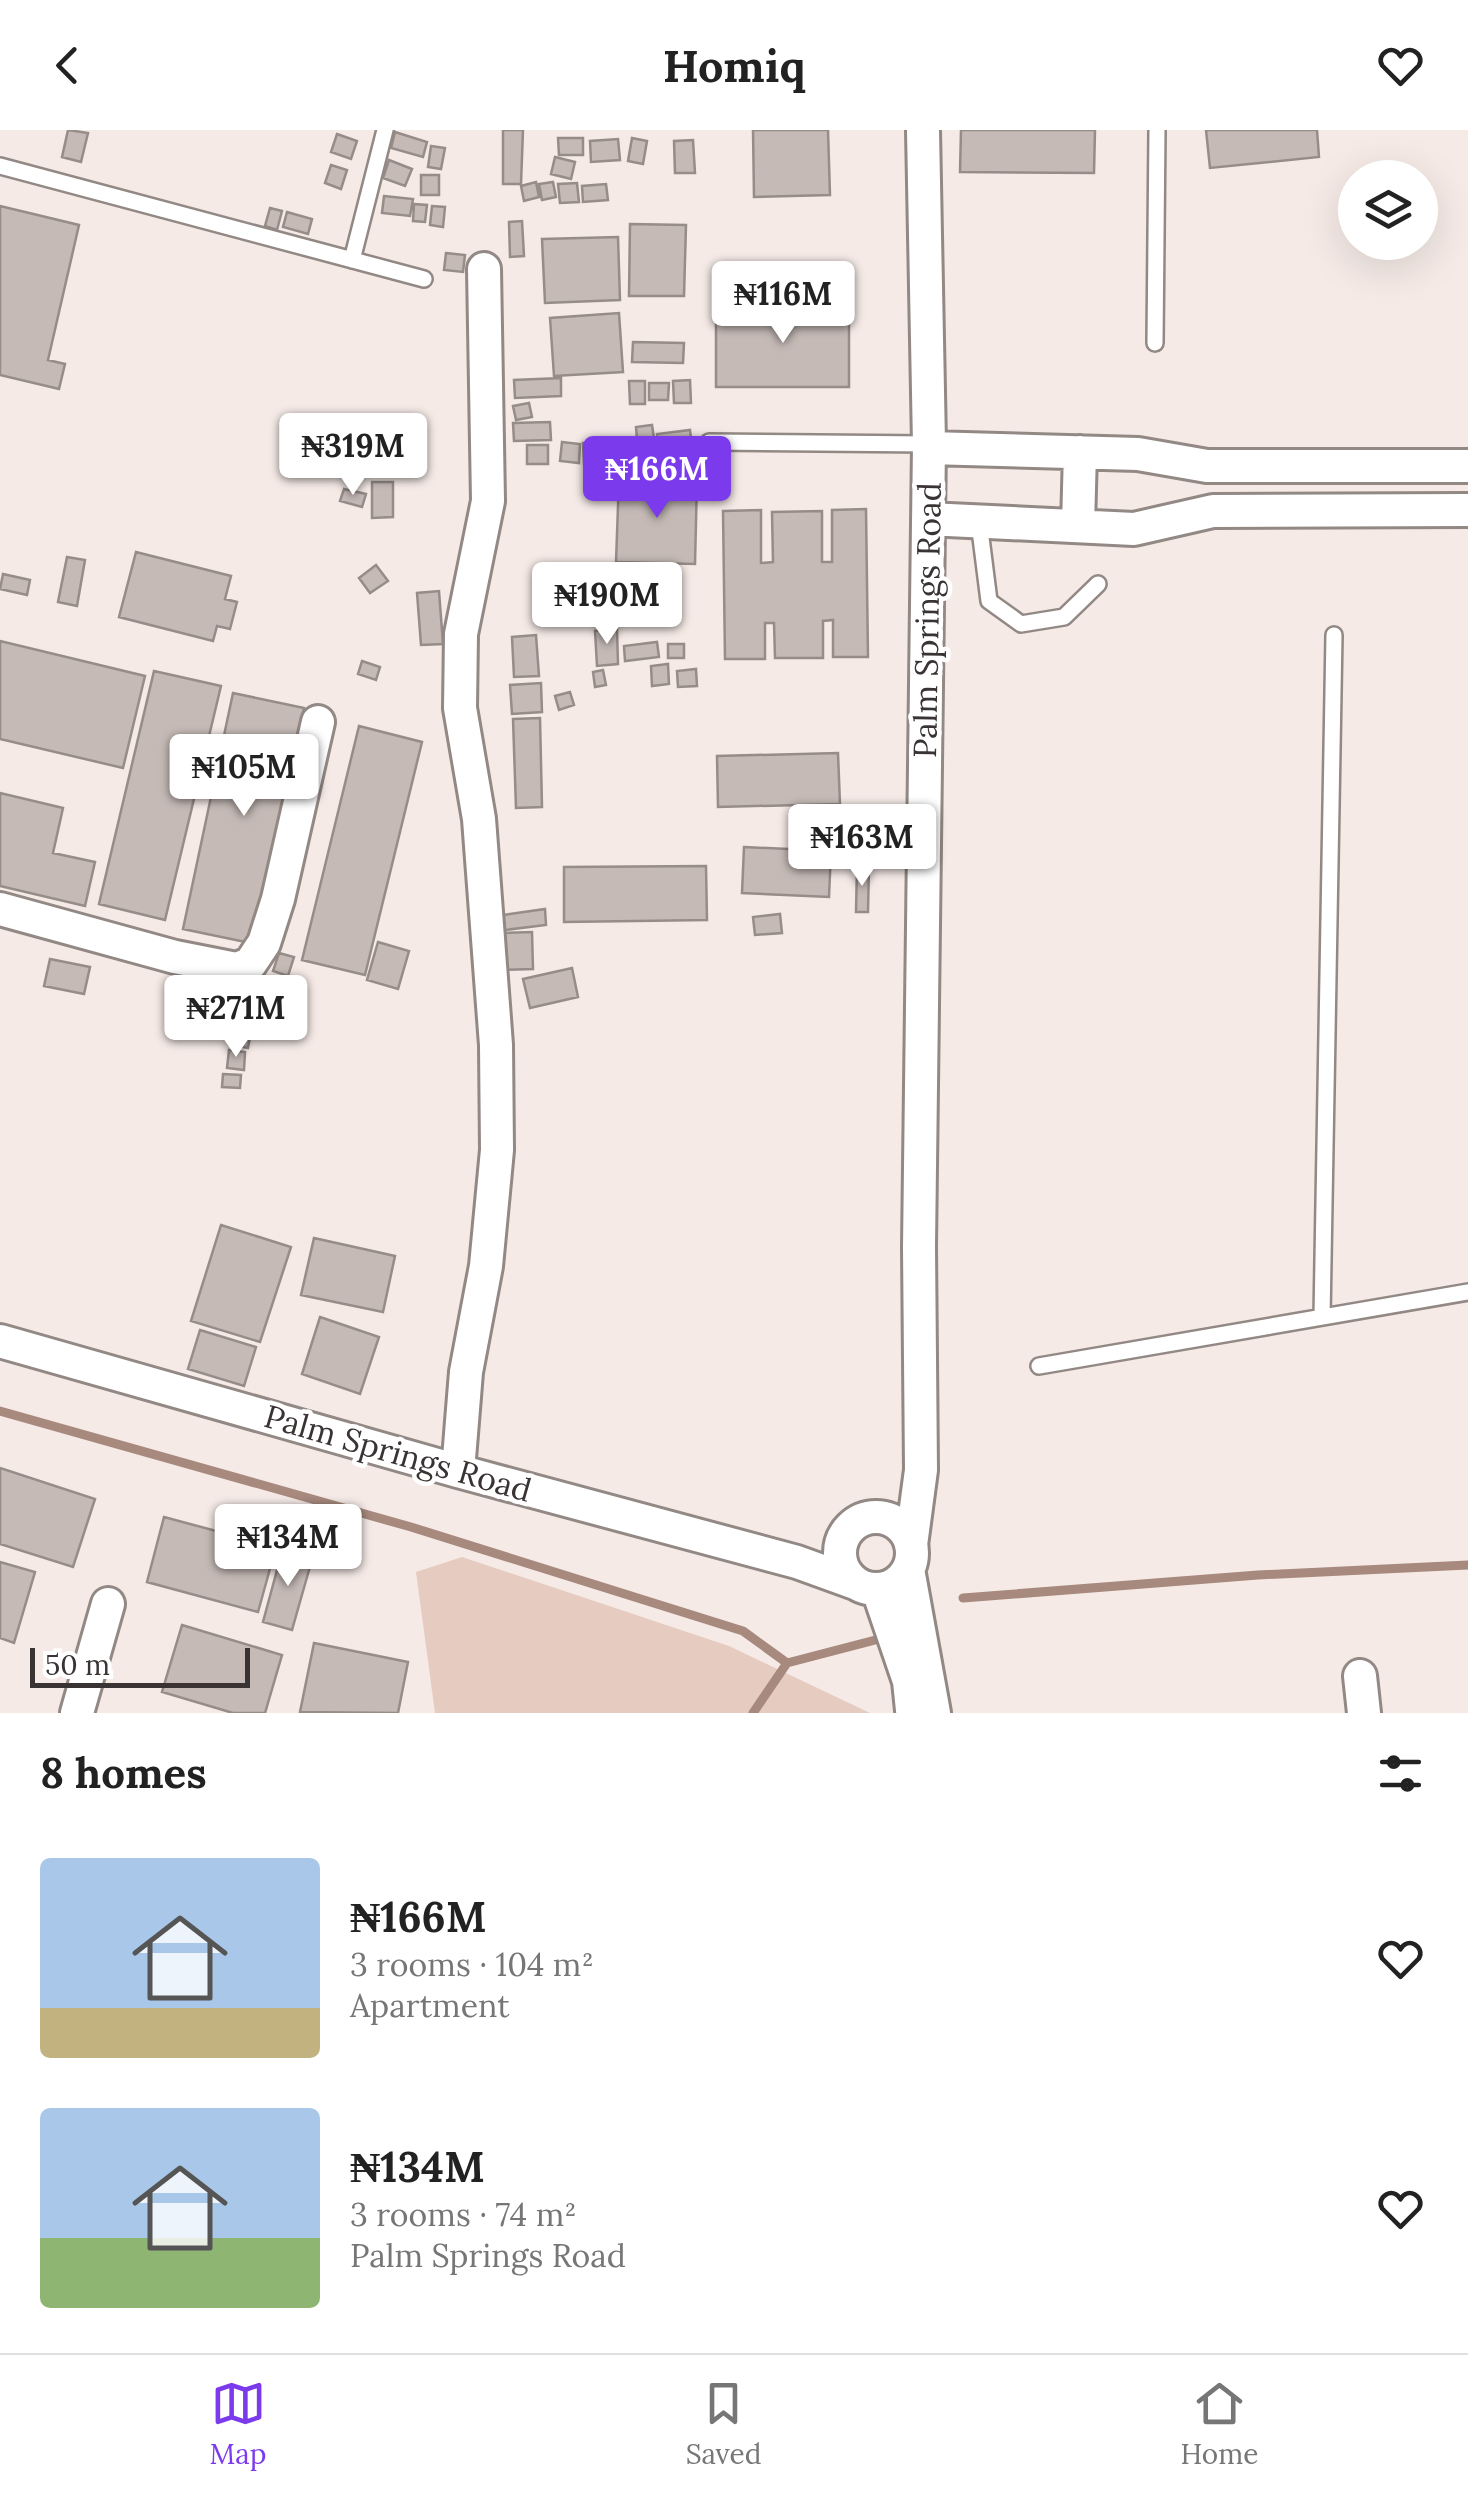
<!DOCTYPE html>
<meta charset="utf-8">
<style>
:root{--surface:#fff;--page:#f2f2f2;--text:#222;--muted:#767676;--line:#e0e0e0;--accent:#7c3aed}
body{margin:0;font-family:Lora,serif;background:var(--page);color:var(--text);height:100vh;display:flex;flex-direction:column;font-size:38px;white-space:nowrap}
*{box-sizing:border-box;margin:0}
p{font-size:32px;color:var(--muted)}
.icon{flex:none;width:55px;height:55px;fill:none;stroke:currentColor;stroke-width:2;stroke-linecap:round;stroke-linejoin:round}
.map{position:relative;height:1583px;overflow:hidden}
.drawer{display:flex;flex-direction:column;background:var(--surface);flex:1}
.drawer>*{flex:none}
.fabs{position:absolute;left:1338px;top:30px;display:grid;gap:20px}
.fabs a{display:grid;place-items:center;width:100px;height:100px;border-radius:50%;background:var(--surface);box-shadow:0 10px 40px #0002;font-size:50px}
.scale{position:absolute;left:30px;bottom:25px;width:220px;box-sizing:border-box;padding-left:10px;border:5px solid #393433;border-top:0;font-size:28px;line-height:35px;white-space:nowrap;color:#393433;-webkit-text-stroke:8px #fff;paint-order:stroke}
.price{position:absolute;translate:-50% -85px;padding:0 22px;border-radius:10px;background:#fff;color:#222;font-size:32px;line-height:65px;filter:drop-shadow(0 2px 5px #0008)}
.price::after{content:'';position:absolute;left:50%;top:60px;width:30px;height:22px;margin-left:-15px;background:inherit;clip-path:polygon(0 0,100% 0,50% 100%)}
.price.current{background:var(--accent);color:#fff}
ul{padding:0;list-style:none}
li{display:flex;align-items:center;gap:30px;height:250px;padding:0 40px}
li span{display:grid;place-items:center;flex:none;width:280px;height:200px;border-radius:10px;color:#555}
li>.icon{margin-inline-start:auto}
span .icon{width:120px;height:120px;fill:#fffc;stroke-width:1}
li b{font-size:42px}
h2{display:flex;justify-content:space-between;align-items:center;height:120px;padding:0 40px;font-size:42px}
header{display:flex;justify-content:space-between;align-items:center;height:130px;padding:0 40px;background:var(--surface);font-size:45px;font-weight:700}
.tab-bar{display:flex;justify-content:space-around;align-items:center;height:140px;border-top:2px solid var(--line);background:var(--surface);font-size:28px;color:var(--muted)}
.tab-bar a{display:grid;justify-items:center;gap:5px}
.tab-bar .current{color:var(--accent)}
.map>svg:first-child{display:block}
.green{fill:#e6cbc1}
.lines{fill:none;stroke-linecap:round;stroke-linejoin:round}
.stream{stroke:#a7897e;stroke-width:9}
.building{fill:#c5bab6;stroke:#968c88;stroke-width:2.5}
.lane-casing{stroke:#928884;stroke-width:20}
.street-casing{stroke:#928884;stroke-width:38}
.lane{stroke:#fff;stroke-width:15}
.street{stroke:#fff;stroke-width:32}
.labels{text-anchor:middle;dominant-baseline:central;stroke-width:9;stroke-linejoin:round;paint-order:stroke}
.street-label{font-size:32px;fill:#393433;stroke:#fff}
</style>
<header><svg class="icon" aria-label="back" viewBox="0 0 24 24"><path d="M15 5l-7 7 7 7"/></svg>Homiq<svg class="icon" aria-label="heart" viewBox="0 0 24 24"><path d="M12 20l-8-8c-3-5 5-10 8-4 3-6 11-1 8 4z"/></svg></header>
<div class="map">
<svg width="1468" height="1583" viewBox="0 0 1468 1583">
<rect width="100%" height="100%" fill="#f5eae6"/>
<!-- green -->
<path class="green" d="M 462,1427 L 729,1516 L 870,1583 L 435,1583 L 416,1442 Z"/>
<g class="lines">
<!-- stream -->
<path class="stream" d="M 0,1281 L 411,1397 L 743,1501 L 787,1533 L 883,1508
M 963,1468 L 1258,1445 L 1468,1435
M 753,1583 L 787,1533"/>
</g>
<!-- building -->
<path class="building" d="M 68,0 L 88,3 L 81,32 L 62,27 Z
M 503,0 L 523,0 L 521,54 L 503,54 Z
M 753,0 L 828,0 L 830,65 L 754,67 Z
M 961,0 L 1095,0 L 1094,43 L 960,42 Z
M 1206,0 L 1317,0 L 1319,27 L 1210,38 Z
M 395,2 L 427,12 L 423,27 L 391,18 Z
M 337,4 L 357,11 L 351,29 L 331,22 Z
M 558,8 L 583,8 L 583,25 L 559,25 Z
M 632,8 L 647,11 L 643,34 L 628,31 Z
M 618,9 L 620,30 L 591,32 L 590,11 Z
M 693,10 L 695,43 L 675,43 L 674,11 Z
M 431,16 L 445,18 L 441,39 L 428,37 Z
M 555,27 L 575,32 L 571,49 L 551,44 Z
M 389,30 L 412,39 L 405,56 L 383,48 Z
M 331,35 L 347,40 L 341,59 L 325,53 Z
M 421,45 L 439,45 L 439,65 L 421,65 Z
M 536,52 L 539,67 L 524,71 L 521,56 Z
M 553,52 L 556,67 L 542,70 L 539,54 Z
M 577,53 L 579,72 L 560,73 L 558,54 Z
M 606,54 L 608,70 L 583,72 L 582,56 Z
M 384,66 L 413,69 L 410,86 L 382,83 Z
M 414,74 L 427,75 L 425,92 L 413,91 Z
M 0,76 L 79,95 L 48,230 L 65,234 L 59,259 L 0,245 Z
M 432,76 L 445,77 L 443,97 L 430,95 Z
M 270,78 L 282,81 L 277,100 L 265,96 Z
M 287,82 L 312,89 L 308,104 L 283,97 Z
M 522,91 L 524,126 L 510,127 L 509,92 Z
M 630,94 L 686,95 L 684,166 L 629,166 Z
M 618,107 L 620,170 L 545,173 L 542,109 Z
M 446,123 L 465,125 L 463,142 L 444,140 Z
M 849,175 L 849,257 L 716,257 L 716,176 Z
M 619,183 L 623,242 L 554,246 L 550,188 Z
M 633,212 L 684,213 L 683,233 L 632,232 Z
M 561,248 L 561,266 L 515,268 L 514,250 Z
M 690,250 L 691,273 L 674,273 L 673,251 Z
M 629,251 L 645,251 L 645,274 L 630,274 Z
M 649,253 L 669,253 L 668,270 L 649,270 Z
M 529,273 L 532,287 L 516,290 L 513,276 Z
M 550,292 L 551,310 L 514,311 L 513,293 Z
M 652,295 L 654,308 L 637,309 L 636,297 Z
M 690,300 L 694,332 L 661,337 L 657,304 Z
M 619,310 L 630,312 L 627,334 L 615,332 Z
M 649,311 L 651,332 L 635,332 L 634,312 Z
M 562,312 L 580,314 L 579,333 L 560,331 Z
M 605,312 L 607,331 L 584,334 L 583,313 Z
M 527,315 L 548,315 L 548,334 L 527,334 Z
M 619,348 L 697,350 L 695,434 L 616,432 Z
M 372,352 L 393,352 L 393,387 L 372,388 Z
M 344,359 L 366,364 L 362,377 L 340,371 Z
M 866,379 L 868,527 L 833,527 L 833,490 L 823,491 L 823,528 L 775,528 L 774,493 L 765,493 L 765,529 L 725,529 L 723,381 L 761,380 L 761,433 L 773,432 L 772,382 L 822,381 L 822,432 L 832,432 L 832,380 Z
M 136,422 L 231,446 L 225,469 L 237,472 L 230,499 L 217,496 L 213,511 L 119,487 Z
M 67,427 L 85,430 L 77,476 L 58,472 Z
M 376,435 L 388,451 L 370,463 L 359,448 Z
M 3,444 L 30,450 L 27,465 L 0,459 Z
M 439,461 L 443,514 L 421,515 L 417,463 Z
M 617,499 L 618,534 L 597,536 L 595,501 Z
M 536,505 L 539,546 L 514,547 L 512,507 Z
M 0,511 L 145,546 L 123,638 L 0,609 Z
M 657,512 L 659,527 L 625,531 L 624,516 Z
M 668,514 L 684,514 L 684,528 L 668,528 Z
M 362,531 L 380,537 L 376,550 L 358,544 Z
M 668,534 L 669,554 L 652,556 L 651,536 Z
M 696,539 L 697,556 L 678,557 L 677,541 Z
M 603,540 L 606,555 L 595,557 L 593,542 Z
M 154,541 L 221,556 L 165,790 L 99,774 Z
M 541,553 L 542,582 L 512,584 L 510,555 Z
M 570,562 L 574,575 L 559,580 L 555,566 Z
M 233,563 L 304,578 L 255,814 L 183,799 Z
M 540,588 L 542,677 L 516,678 L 513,589 Z
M 359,596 L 422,612 L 365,845 L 302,830 Z
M 838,623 L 840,674 L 718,677 L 717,626 Z
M 0,663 L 63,678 L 53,723 L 95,732 L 85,776 L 0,756 Z
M 744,717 L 831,721 L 829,767 L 742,763 Z
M 857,735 L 869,736 L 868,782 L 856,782 Z
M 706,736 L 707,790 L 564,792 L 564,737 Z
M 545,779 L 546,795 L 505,800 L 503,785 Z
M 780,784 L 782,803 L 755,805 L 753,787 Z
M 532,802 L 533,839 L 503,840 L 503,803 Z
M 378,812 L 409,821 L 398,859 L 367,850 Z
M 279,823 L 294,827 L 288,846 L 273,841 Z
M 50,829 L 90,837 L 84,864 L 44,856 Z
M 572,838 L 578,867 L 530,878 L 523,849 Z
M 235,887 L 253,890 L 248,918 L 229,914 Z
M 229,920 L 245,922 L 244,940 L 227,938 Z
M 223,944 L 241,945 L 240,958 L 222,957 Z
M 221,1095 L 291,1117 L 260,1212 L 191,1191 Z
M 314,1108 L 395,1126 L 383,1182 L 301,1165 Z
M 320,1187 L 379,1207 L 360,1264 L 302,1244 Z
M 200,1200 L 256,1217 L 244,1256 L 188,1239 Z
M 0,1338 L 95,1369 L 73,1437 L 0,1414 Z
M 164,1387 L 276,1417 L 258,1482 L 147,1452 Z
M 283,1418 L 313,1426 L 292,1500 L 263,1492 Z
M 0,1432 L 35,1442 L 14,1513 L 0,1508 Z
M 182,1495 L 282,1525 L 265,1583 L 233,1583 L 162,1562 Z
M 314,1513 L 408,1532 L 398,1583 L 300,1582 Z"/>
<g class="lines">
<defs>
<path id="lane" d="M 0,36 L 424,149
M 352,130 L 385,0
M 1155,213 L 1157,0
M 709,312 L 929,314
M 979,392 L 989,471 L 1021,494 L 1064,487 L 1098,454
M 1322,1187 L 1334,505
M 1039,1236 L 1468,1162"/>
<path id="street" d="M 929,318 L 1138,324 L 1207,336 L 1468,336
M 928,389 L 1134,399 L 1213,381 L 1468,380
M 1078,396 L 1080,322
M 0,779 L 175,827 L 236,839 L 250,834 L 264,813 L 278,769 L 318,592
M 0,1211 L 458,1341 L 797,1432 L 855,1453
M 458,1341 L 466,1242 L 486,1136 L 497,1020 L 496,915 L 479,689 L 460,578 L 461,504 L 488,371 L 484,139
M840 1423a36 36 0 1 1 72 0a36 36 0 1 1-72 0Z
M 911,1415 L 921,1340 L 919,1117 L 929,314 L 923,0
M 908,1439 L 934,1583
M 878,1460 L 909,1551 L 912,1580
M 1360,1546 L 1364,1583
M 77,1583 L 108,1474"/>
</defs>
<!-- lane casing -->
<use href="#lane" class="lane-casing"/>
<!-- street casing -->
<use href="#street" class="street-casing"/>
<!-- lane -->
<use href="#lane" class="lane"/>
<!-- street -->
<use href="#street" class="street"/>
</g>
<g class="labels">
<!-- street labels -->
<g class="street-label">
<text transform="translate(927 490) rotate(-89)">Palm Springs Road</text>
<text transform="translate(398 1323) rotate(16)">Palm Springs Road</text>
</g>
</g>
</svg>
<div class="fabs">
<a><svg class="icon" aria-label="layers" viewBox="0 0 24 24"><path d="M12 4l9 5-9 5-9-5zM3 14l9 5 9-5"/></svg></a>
</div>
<div class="scale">50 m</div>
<b class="price" style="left:783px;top:216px">₦116M</b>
<b class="price" style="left:353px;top:368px">₦319M</b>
<b class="price current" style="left:657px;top:391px">₦166M</b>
<b class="price" style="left:607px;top:517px">₦190M</b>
<b class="price" style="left:244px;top:689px">₦105M</b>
<b class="price" style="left:862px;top:759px">₦163M</b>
<b class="price" style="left:236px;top:930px">₦271M</b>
<b class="price" style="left:288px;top:1459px">₦134M</b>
</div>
<section class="drawer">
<h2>8 homes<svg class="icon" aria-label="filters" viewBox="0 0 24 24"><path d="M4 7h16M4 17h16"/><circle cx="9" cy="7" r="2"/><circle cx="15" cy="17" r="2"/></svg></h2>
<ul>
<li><span style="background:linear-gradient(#a9c7e8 75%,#c2b280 0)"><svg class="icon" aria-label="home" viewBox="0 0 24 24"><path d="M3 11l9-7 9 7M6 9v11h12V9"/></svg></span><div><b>₦166M</b><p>3 rooms · 104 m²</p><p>Apartment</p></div><svg class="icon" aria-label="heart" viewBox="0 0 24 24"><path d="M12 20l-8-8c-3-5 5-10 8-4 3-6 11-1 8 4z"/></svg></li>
<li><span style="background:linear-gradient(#a9c7e8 65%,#8fb573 0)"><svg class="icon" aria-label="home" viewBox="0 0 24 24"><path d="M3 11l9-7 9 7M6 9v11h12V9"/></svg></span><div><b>₦134M</b><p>3 rooms · 74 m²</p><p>Palm Springs Road</p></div><svg class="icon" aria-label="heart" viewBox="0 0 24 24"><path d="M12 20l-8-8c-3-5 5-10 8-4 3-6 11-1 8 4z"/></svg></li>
</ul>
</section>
<nav class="tab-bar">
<a class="current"><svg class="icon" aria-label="map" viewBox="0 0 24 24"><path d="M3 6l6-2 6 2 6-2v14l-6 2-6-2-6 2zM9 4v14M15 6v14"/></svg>Map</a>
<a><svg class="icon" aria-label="saved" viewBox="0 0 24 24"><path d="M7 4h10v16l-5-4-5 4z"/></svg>Saved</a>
<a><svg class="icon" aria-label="home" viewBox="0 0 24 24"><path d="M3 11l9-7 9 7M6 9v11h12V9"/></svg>Home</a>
</nav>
